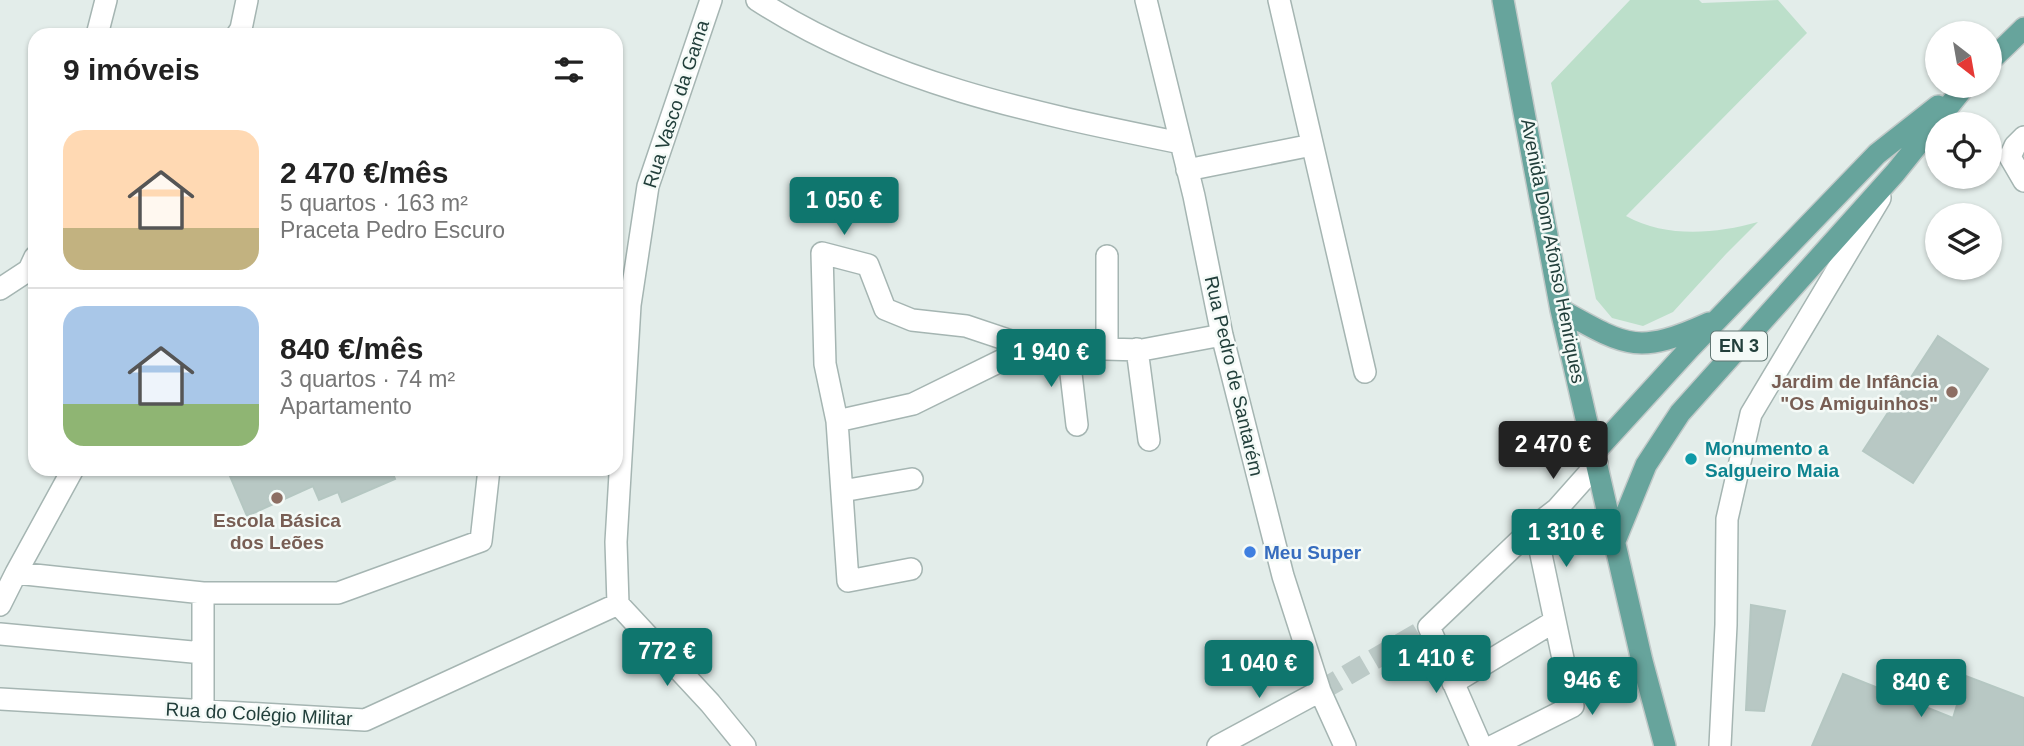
<!DOCTYPE html>
<html lang="pt">
<meta charset="utf-8">
<style>
:root{--surface:#fff;--page:#f6f6f6;--text:#222;--muted:#767676;--line:#e0e0e0;--accent:#0f766e}
body{margin:0;font-family:Helvetica,sans-serif;background:var(--page);color:var(--text);height:100vh;display:flex;flex-direction:column;font-size:26px;white-space:nowrap}
*{box-sizing:border-box;margin:0}
p{font-size:23px;color:var(--muted)}
.icon{flex:none;width:38px;height:38px;fill:none;stroke:currentColor;stroke-width:2;stroke-linecap:round;stroke-linejoin:round}
.map{position:relative;flex:1;overflow:hidden}
.drawer{position:absolute;left:28px;top:28px;width:595px;height:448px;display:flex;flex-direction:column;background:var(--surface);border-radius:21px;box-shadow:0 2px 5px #0004}
.drawer>*{flex:none}
.needle{width:46px;rotate:149deg}
.fabs{position:absolute;left:1925px;top:21px;display:grid;gap:14px}
.fabs a{display:grid;place-items:center;width:77px;height:77px;border-radius:50%;background:var(--surface);box-shadow:0 2px 5px #0004;font-size:35px}
.price{position:absolute;translate:-50% -60px;padding:0 16px;border-radius:7px;background:var(--accent);color:#fff;font-size:23px;line-height:46px;filter:drop-shadow(0 2px 4px #0008)}
.price::after{content:'';position:absolute;left:50%;top:42px;width:21px;height:16px;margin-left:-10px;background:inherit;clip-path:polygon(0 0,100% 0,50% 100%)}
.price.selected{background:#222;color:#fff}
ul{padding:0;list-style:none}
li{display:flex;align-items:center;gap:21px;height:175px;padding:0 35px}
li+li{border-top:2px solid var(--line)}
li span{display:grid;place-items:center;flex:none;width:196px;height:140px;border-radius:21px;color:#555}
li>.icon{margin-inline-start:auto}
span .icon{width:84px;height:84px;fill:#fffc;stroke-width:1}
li b{font-size:30px}
h2{display:flex;justify-content:space-between;align-items:center;height:84px;padding:0 35px;font-size:30px}
.map>svg:first-child{display:block}
.green{fill:#bcdfca}
.building{fill:#b8c8c4;stroke:#b5c7c2;stroke-width:2}
.lines{fill:none;stroke-linecap:round;stroke-linejoin:round}
.minor-tunnel{stroke:#bccac7;stroke-width:21;stroke-dasharray:21 10;stroke-linecap:butt}
.minor-casing{stroke:#a5b5b2;stroke-width:24}
.major-casing{stroke:#c1c9c8;stroke-width:24}
.minor{stroke:#fff;stroke-width:21}
.major{stroke:#67a49c;stroke-width:21}
.education-dot{fill:#8d6e63;stroke:#f4faf7;stroke-width:2.5}
.culture-dot{fill:#0f9aa8;stroke:#f4faf7;stroke-width:2.5}
.shop-dot{fill:#3f7fe0;stroke:#f4faf7;stroke-width:2.5}
.labels{text-anchor:middle;dominant-baseline:central;stroke-width:5;stroke-linejoin:round;paint-order:stroke}
.shield{fill:#f4faf7;stroke:#617773;stroke-width:2}
.shield-label{font-size:18px;font-weight:bold;fill:#223f3b}
.street-label{font-size:19px;fill:#223f3b;stroke:#f4faf7}
.education-label{font-size:19px;font-weight:bold;fill:#785e54;stroke:#f4faf7;text-anchor:end}
.culture-label{font-size:19px;font-weight:bold;fill:#0d838f;stroke:#f4faf7;text-anchor:start}
.shop-label{font-size:19px;font-weight:bold;fill:#366cbe;stroke:#f4faf7;text-anchor:start}
</style>
<div class="map">
<svg width="2024" height="746" viewBox="0 0 2024 746">
<rect width="100%" height="100%" fill="#e3edea"/>
<!-- green -->
<path class="green" d="M 1630,0 L 1699,0 L 1702,3 L 1778,0 L 1807,33 L 1626,216 C 1666,238 1715,234 1758,222 L 1726,254 L 1673,312 L 1643,326 L 1612,318 L 1596,299 L 1551,83 Z"/>
<!-- building -->
<path class="building" d="M 1938,336 L 1988,369 L 1913,483 L 1863,451 Z
M 227,469 L 391,469 L 395,479 L 342,502 L 338,492 L 319,500 L 313,486 L 247,516 Z
M 1751,605 L 1785,611 L 1764,711 L 1746,710 Z
M 1843,674 L 1953,718 L 1966,676 L 2024,698 L 2024,746 L 1812,746 Z"/>
<g class="lines">
<!-- minor-tunnel -->
<path class="minor-tunnel" d="M 1320,691 L 1429,627"/>
<defs>
<path id="minor" d="M 711,0 L 648,186 L 630,305 L 616,542 L 618,604 L 710,703 L 745,746
M 757,0 C 885,83 1034,113 1181,143
M 1146,0 L 1194,196 L 1222,335 L 1283,576 L 1320,691 L 1345,746
M 1279,0 L 1365,372
M 97,35 L 106,0
M 237,35 L 241,29 L 247,0
M 2024,137 L 2015,146 L 2010,157 L 2024,181
M 1187,170 L 1312,145
M 1107,256 L 1107,349
M 0,289 L 29,270 L 35,257
M 1068,348 L 1077,425
M 1137,349 L 1149,440
M 837,421 L 825,364 L 822,253 L 868,265 L 885,309 L 912,320 L 966,326 L 1029,347
M 842,491 L 912,479
M 911,569 L 848,581 L 837,421 L 913,404 L 1029,347 L 1142,350 L 1222,335
M 16,573 L 73,469
M 203,593 L 338,593 L 481,541 L 489,469
M 0,605 L 16,573 L 203,593 L 203,711
M 0,634 L 203,653
M 1453,683 L 1555,621
M 0,699 L 365,720 L 618,604
M 1218,746 L 1320,691
M 1481,746 L 1429,627 L 1535,526 L 1557,509 L 1597,464
M 1493,746 L 1573,706 L 1535,526
M 1720,746 L 1726,625 L 1727,519 L 1751,414 L 1880,198"/>
<path id="major" d="M 1503,0 L 1561,310 L 1642,661 L 1665,746
M 1990,61 L 2024,28
M 1561,310 C 1627,347 1638,355 1709,323
M 1595,452 L 1690,348 L 1877,154 L 1938,106
M 1615,541 L 1646,465 L 1680,413 L 1895,173 L 1965,86"/>
</defs>
<!-- minor casing -->
<use href="#minor" class="minor-casing"/>
<!-- major casing -->
<use href="#major" class="major-casing"/>
<!-- minor -->
<use href="#minor" class="minor"/>
<!-- major -->
<use href="#major" class="major"/>
</g>
<!-- markers -->
<g class="education-dot">
<circle cx="1952" cy="392" r="7"/>
<circle cx="277" cy="498" r="7"/>
</g>
<circle class="culture-dot" cx="1691" cy="459" r="7"/>
<circle class="shop-dot" cx="1250" cy="552" r="7"/>
<g class="labels">
<!-- shield labels -->
<rect class="shield" x="1711" y="331.5" width="56" height="29" rx="5"/>
<g class="shield-label">
<text x="1739" y="346">EN 3</text>
</g>
<!-- street labels -->
<g class="street-label">
<text transform="translate(676 104) rotate(-72)">Rua Vasco da Gama</text>
<text transform="translate(1553 251) rotate(79)">Avenida Dom Afonso Henriques</text>
<text transform="translate(1234 376) rotate(77)">Rua Pedro de Santarém</text>
<text transform="translate(259 714) rotate(3)">Rua do Colégio Militar</text>
</g>
<!-- education labels -->
<g class="education-label">
<text x="1938" y="381">Jardim de Infância<tspan x="1938" dy="22">"Os Amiguinhos"</tspan></text>
<text x="277" y="520" text-anchor="middle">Escola Básica<tspan x="277" dy="22">dos Leões</tspan></text>
</g>
<!-- culture labels -->
<g class="culture-label">
<text x="1705" y="448">Monumento a<tspan x="1705" dy="22">Salgueiro Maia</tspan></text>
</g>
<!-- shop labels -->
<g class="shop-label">
<text x="1264" y="552">Meu Super</text>
</g>
</g>
</svg>
<div class="fabs">
<a><svg class="needle" viewBox="-14 -14 28 28"><path d="M0-13l5 13h-10z" fill="#e53935"/><path d="M0 13l5-13h-10z" fill="#767676"/></svg></a>
<a><svg class="icon" aria-label="locate" viewBox="0 0 24 24"><circle cx="12" cy="12" r="6"/><path d="M12 2v4M12 18v4M2 12h4M18 12h4"/></svg></a>
<a><svg class="icon" aria-label="layers" viewBox="0 0 24 24"><path d="M12 4l9 5-9 5-9-5zM3 14l9 5 9-5"/></svg></a>
</div>
<b class="price" style="left:844px;top:237px">1 050 €</b>
<b class="price" style="left:1051px;top:389px">1 940 €</b>
<b class="price selected" style="left:1553px;top:481px">2 470 €</b>
<b class="price" style="left:1566px;top:569px">1 310 €</b>
<b class="price" style="left:667px;top:688px">772 €</b>
<b class="price" style="left:1436px;top:695px">1 410 €</b>
<b class="price" style="left:1259px;top:700px">1 040 €</b>
<b class="price" style="left:1592px;top:717px">946 €</b>
<b class="price" style="left:1921px;top:719px">840 €</b>
<section class="drawer">
<h2>9 imóveis<svg class="icon" aria-label="filters" viewBox="0 0 24 24"><path d="M4 7h16M4 17h16"/><circle cx="9" cy="7" r="2"/><circle cx="15" cy="17" r="2"/></svg></h2>
<ul>
<li><span style="background:linear-gradient(#ffd9b3 70%,#c2b280 0)"><svg class="icon" aria-label="home" viewBox="0 0 24 24"><path d="M3 11l9-7 9 7M6 9v11h12V9"/></svg></span><div><b>2 470 €/mês</b><p>5 quartos · 163 m²</p><p>Praceta Pedro Escuro</p></div></li>
<li><span style="background:linear-gradient(#a9c7e8 70%,#8fb573 0)"><svg class="icon" aria-label="home" viewBox="0 0 24 24"><path d="M3 11l9-7 9 7M6 9v11h12V9"/></svg></span><div><b>840 €/mês</b><p>3 quartos · 74 m²</p><p>Apartamento</p></div></li>
</ul>
</section>
</div>
